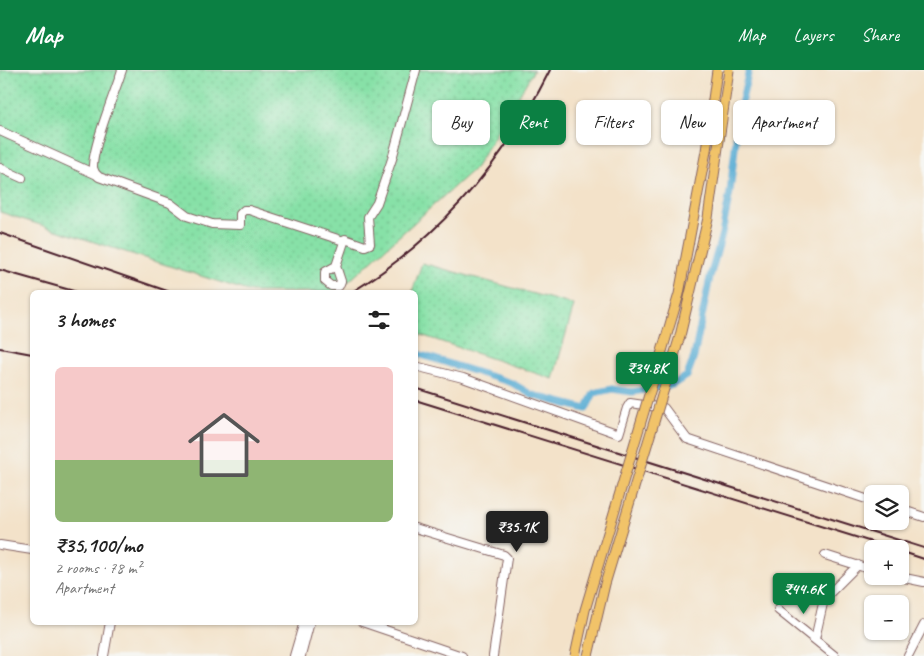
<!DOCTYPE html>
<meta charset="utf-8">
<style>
:root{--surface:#fff;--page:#f2f2f2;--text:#222;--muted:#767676;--accent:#0b8043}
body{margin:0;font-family:Caveat,sans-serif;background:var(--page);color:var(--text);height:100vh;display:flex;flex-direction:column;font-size:19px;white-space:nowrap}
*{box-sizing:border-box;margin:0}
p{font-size:16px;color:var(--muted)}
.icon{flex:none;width:28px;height:28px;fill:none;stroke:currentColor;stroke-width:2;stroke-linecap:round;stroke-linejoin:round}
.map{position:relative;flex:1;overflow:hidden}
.sheet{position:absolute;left:30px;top:220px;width:388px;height:335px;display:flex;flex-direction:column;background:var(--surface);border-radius:8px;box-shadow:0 1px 4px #0004}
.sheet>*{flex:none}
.hud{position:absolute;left:432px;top:30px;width:416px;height:45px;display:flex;gap:10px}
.fabs{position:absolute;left:864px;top:415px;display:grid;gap:10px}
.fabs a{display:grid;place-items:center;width:45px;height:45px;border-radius:8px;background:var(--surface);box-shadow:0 1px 4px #0004;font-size:25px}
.price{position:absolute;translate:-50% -42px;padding:0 11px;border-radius:5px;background:var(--accent);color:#fff;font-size:16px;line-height:32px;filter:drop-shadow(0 1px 2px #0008)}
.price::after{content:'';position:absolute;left:50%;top:30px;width:15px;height:11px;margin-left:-8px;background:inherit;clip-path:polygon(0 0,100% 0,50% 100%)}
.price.on{background:#222;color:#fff}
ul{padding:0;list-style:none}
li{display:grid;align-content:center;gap:10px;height:265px;padding:0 25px}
li span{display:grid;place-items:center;height:155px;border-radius:8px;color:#555}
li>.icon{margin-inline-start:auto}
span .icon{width:90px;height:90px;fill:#fffc;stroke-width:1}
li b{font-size:21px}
h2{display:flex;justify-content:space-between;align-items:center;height:60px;padding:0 25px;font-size:21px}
.chip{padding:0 18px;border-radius:8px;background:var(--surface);box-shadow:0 1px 4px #0004;font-size:18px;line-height:45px}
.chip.on{background:var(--accent);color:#fff}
header{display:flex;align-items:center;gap:30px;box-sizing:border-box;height:70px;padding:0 25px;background:var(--accent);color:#fff}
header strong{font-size:24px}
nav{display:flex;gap:28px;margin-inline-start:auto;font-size:18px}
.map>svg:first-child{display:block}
.grass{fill:url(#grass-dots);stroke:#688069}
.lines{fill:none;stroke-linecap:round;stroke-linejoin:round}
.canal{stroke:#57abd3;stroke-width:7}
.minor-casing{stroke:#856362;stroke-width:10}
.minor{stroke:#fff;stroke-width:8}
.rail{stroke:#4a1f2b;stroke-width:2}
.major-bridge-casing{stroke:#856362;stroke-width:11;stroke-linecap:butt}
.major-bridge{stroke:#f1c369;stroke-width:9}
</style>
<header>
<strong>Map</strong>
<nav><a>Map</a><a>Layers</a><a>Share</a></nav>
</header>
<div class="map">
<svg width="924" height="586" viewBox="0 0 924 586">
<defs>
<pattern id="grass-dots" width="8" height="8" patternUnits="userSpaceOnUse" patternTransform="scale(1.25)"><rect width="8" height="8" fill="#87e1a7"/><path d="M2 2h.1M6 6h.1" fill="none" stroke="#76c190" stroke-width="1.8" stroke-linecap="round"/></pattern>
</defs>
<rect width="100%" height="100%" fill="#f6f6f2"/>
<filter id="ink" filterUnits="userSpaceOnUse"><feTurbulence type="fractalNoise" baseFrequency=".02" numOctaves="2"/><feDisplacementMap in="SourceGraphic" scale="10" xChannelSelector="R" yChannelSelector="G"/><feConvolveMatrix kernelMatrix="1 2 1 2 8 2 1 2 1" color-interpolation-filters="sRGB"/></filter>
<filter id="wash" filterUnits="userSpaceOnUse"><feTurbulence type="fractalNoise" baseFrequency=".0096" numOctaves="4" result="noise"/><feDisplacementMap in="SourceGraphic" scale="20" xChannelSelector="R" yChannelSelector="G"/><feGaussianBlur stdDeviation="1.12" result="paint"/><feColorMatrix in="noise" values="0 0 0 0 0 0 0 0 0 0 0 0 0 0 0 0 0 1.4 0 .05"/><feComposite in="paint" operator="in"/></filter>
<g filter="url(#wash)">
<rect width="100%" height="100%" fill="#f3e2c9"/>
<!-- grass -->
<path class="grass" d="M 0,0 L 534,0 L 476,97 L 337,222 L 251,222 L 0,142 Z
M 422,193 L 574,235 L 553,309 L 415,263 L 415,222 L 412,222 Z"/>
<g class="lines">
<!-- canal -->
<path class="canal" d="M 415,283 L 512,313 L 532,325 L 586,339 L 594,323 L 612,319 L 632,322 L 672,315 L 687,306 L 694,287 L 710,207 L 722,164 L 730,122 L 739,43 L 749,0"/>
</g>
</g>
<g filter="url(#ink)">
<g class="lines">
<defs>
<path id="minor" d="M 122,0 C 115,22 92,78 93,98 C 94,102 95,104 99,107 L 170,133 L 187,146 L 212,154 L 240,155 L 240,144 L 244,140 L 249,140 L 344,171
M 0,61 L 95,104
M 0,98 L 22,108
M 336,196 L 325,202 L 325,211 L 331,216 L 339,216 L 341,211 L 336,196 L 345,169 L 365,176 L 370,174 L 368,147 L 377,133 L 392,89 L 416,0
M 415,296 L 463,308 L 619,364 L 627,338 L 630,333 L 664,338 L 687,369 L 872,431
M 900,439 L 924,447
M 415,458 L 504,485 L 507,488 L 493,586
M 0,475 L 32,480
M 825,485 L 872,500
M 895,506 L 924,512
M 778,540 L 835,586
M 362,552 L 462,586
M 815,569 L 824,529 L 858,495
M 104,586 L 110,552
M 294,586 L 304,552
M 301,586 L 310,552
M 908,586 L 924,555"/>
</defs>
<!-- minor casing -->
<use href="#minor" class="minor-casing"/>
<!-- minor -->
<use href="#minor" class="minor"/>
<!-- rail -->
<path class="rail" d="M 0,163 L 170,222
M 0,200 L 77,222
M 352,222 C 440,168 504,92 550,0
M 0,278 L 32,284
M 415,318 L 924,478
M 415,330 L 894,479
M 900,481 L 924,489"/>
<defs>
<path id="major-bridge" d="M 575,586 L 585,540 L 679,224 L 706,81 L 717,0
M 588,586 L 605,514 L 680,266 L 708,148 L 729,0"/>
</defs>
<!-- major-bridge casing -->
<use href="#major-bridge" class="major-bridge-casing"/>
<!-- major-bridge -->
<use href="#major-bridge" class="major-bridge"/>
</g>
</g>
</svg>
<div class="fabs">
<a><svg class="icon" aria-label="layers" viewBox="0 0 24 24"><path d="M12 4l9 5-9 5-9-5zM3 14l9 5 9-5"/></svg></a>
<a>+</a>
<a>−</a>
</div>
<b class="price" style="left:647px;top:324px">₹34.8K</b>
<b class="price on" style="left:517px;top:483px">₹35.1K</b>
<b class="price" style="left:804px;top:545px">₹44.6K</b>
<div class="hud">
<a class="chip">Buy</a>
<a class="chip on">Rent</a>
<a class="chip">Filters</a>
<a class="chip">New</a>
<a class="chip">Apartment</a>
</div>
<section class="sheet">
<h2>3 homes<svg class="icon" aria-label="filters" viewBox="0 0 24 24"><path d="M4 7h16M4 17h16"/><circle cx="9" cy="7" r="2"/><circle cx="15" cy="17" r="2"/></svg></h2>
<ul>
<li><span style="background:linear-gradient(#f6c9c9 60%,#8fb573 0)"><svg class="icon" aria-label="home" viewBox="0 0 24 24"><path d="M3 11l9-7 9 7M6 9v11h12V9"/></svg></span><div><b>₹35,100/mo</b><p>2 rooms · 78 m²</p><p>Apartment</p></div></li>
</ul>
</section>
</div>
